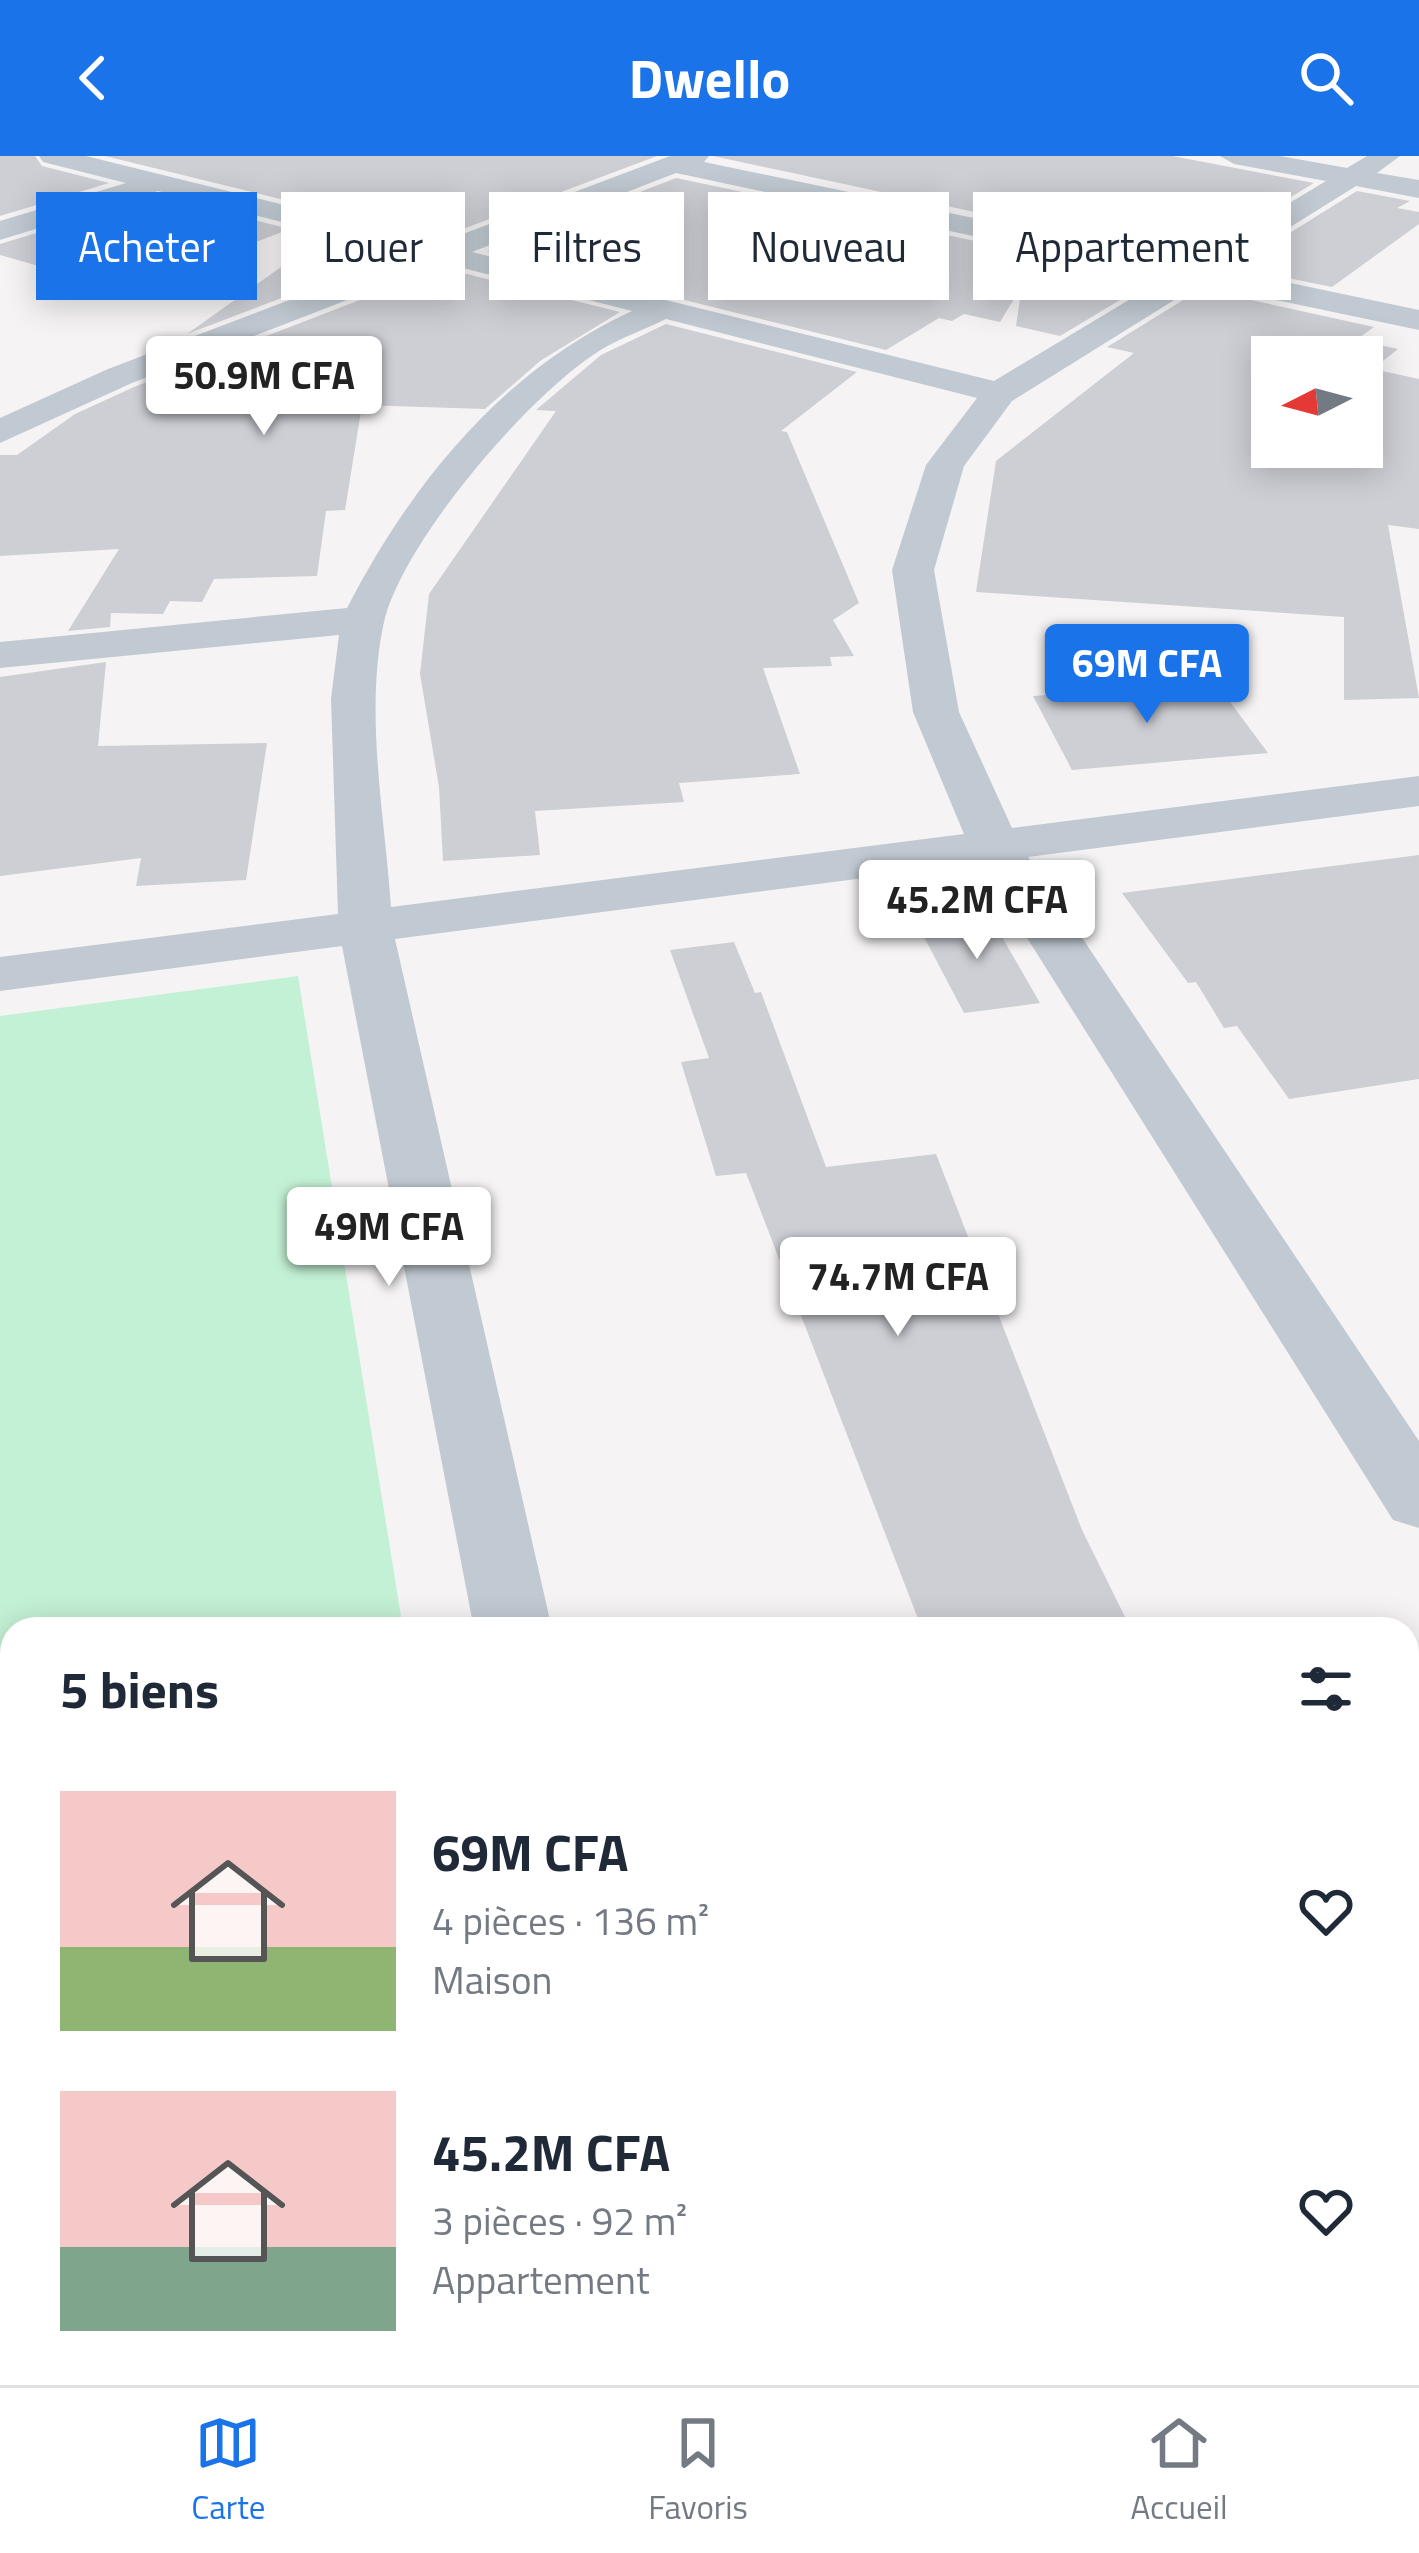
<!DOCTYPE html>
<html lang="fr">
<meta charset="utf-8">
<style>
:root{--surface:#fff;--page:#f6f6f7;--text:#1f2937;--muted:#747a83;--line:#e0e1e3;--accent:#1a73e8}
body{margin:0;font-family:"Titillium Web",sans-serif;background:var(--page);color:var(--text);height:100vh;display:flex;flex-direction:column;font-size:45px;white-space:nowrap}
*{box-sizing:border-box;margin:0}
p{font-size:39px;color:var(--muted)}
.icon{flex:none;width:66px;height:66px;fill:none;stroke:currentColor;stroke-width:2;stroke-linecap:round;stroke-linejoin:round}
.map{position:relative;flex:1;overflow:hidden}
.panel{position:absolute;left:0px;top:1461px;width:1419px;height:768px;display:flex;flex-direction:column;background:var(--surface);border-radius:36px 36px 0 0;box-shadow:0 6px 30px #0003}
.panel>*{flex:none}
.banner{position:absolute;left:36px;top:36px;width:1347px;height:108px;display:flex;gap:24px}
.needle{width:78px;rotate:264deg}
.tools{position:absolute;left:1251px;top:180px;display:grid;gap:24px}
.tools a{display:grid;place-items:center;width:132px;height:132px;border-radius:0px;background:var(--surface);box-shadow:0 6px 30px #0003;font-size:60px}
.price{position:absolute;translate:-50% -102px;padding:0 27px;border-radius:12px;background:#fff;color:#222;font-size:39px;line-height:78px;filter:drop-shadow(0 3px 6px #0008)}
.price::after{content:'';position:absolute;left:50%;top:72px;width:36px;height:27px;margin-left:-18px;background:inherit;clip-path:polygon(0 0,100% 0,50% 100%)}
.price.active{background:var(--accent);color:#fff}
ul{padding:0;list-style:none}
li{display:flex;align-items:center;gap:36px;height:300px;padding:0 60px}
li span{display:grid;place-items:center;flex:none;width:336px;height:240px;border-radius:0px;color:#555}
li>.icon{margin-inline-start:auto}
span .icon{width:144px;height:144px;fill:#fffc;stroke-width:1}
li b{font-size:51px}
h2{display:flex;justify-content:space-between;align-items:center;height:144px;padding:0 60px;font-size:51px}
.pill{padding:0 42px;border-radius:0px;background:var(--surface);box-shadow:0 6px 30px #0003;font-size:42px;line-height:108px}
.pill.active{background:var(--accent);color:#fff}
header{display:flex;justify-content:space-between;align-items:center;height:156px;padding:0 60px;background:var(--accent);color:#fff;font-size:54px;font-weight:700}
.menu{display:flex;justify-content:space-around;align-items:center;height:168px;border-top:3px solid var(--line);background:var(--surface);font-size:33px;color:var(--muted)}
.menu a{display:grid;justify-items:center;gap:6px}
.menu .active{color:var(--accent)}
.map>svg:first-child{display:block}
.green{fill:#c3f1d5}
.building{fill:#cdcfd5;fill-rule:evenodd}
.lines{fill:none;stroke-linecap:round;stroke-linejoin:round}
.minor{fill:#c1cad2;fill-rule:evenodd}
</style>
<header><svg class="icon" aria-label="back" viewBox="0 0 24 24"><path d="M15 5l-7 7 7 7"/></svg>Dwello<svg class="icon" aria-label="search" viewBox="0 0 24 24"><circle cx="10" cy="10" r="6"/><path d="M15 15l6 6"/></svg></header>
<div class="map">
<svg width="1419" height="2229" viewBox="0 0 1419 2229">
<rect width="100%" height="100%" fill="#f5f3f3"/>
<!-- green -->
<path class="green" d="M 298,820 L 403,1473 L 12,1473 L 12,2217 L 521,2217 L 523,2229 L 0,2229 L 0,860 Z"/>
<!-- building -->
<path class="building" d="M 0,0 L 35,0 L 42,10 L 109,27 L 0,60 Z
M 105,0 L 657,0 L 439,82 L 345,59 L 341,53 L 333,56 Z
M 713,0 L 1172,0 L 1314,27 L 1189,102 Z
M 676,22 L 1155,123 L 1060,180 L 1016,170 L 1022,130 L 1000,166 L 964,158 L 952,165 L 939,162 L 886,194 L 487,95 Z
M 1357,35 L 1410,45 L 1397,52 L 1419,56 L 1419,68 L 1332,131 L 1235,111 Z
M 158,40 L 290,73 L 127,135 L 0,99 L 0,88 Z
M 323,81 L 395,99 L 187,178 Z
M 443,112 L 620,156 L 540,205 L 485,253 L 362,249 L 345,354 L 326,355 L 317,420 L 214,423 L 202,446 L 170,445 L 163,458 L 111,457 L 110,471 L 68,475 L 119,393 L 0,400 L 0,299 L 17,299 L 75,258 L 134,231 Z
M 1201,133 L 1374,171 L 1356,184 L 1398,193 L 1373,213 L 1419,223 L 1419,373 L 1388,369 L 1419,542 L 1344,544 L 1344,461 L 976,436 L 996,305 L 1134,197 L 1107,191 ZM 1272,201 L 1362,201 L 1362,291 L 1272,291 Z
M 666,168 L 857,216 L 781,275 L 787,276 L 859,447 L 833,464 L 854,500 L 830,501 L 832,510 L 763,512 L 800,618 L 679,627 L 684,646 L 535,655 L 540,699 L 443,705 L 439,631 L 420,518 L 429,438 L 556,255 L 536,254 L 601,199 Z
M 106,506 L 98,590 L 267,587 L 246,724 L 136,730 L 141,702 L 0,720 L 0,521 Z
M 1216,527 L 1268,597 L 1072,614 L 1033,540 Z
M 1419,699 L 1419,923 L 1289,943 L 1237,870 L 1224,872 L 1196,826 L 1188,827 L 1122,737 Z
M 987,755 L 1040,847 L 964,857 L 915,764 Z
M 734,786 L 755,837 L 761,836 L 826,1011 L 936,998 L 1082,1374 L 1131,1473 L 922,1473 L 746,1017 L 716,1020 L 681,906 L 709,902 L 670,794 Z"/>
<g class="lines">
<!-- minor -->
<path class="minor" d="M 39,0 L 86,0 L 439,87 L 670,0 L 709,0 L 704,6 L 1190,107 L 1326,25 L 1234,8 L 1220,0 L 1280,0 L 1347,12 L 1367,0 L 1400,0 L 1377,17 L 1419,24 L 1419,42 L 1356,30 L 1223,113 L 1419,154 L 1419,174 L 1200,128 L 1012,245 L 964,310 L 934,414 L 959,556 L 1012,672 L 1419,620 L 1419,650 L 1028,701 L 1419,1285 L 1419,1372 L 1393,1364 L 980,707 L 395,783 L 552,1473 L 474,1473 L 342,790 L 0,835 L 0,801 L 338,758 L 331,543 L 339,479 L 0,512 L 0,486 L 347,452 C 411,328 503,214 632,155 L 443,107 L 132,227 L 0,287 L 0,262 L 108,213 L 410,98 L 158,35 L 0,84 L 0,65 L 126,27 L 43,6 ZM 676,17 L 1167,121 L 994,225 L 472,96 ZM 666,163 L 977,242 L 926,309 L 892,414 L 913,556 L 964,678 L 391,751 C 385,661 364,556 384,466 C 403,385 529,239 599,195 C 620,182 644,174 666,163 Z
M 1419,2127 L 1419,2229 L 1398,2229 L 1370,2217 L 1407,2217 L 1407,2129 Z
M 618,2217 L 722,2217 L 725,2229 L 621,2229 Z
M 1188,2217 L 1330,2217 L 1325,2229 L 1183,2229 Z"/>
</g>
</svg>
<div class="tools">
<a><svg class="needle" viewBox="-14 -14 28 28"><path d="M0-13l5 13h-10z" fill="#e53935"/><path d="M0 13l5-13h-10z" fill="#747a83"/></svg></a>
</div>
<b class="price" style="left:264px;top:282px">50.9M CFA</b>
<b class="price active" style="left:1147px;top:570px">69M CFA</b>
<b class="price" style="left:977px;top:806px">45.2M CFA</b>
<b class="price" style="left:389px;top:1133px">49M CFA</b>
<b class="price" style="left:898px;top:1183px">74.7M CFA</b>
<div class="banner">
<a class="pill active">Acheter</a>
<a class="pill">Louer</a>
<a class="pill">Filtres</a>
<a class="pill">Nouveau</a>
<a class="pill">Appartement</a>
</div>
<section class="panel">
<h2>5 biens<svg class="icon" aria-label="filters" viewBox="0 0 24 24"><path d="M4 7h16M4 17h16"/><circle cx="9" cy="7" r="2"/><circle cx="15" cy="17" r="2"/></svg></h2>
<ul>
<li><span style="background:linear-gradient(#f6c9c9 65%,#8fb573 0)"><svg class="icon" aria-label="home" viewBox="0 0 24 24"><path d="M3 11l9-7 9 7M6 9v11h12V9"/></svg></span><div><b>69M CFA</b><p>4 pièces · 136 m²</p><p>Maison</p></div><svg class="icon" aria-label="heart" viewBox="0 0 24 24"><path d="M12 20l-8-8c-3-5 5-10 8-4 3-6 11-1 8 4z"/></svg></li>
<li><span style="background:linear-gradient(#f6c9c9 65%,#7fa58c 0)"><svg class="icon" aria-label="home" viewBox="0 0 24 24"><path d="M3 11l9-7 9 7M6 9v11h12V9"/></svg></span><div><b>45.2M CFA</b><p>3 pièces · 92 m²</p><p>Appartement</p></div><svg class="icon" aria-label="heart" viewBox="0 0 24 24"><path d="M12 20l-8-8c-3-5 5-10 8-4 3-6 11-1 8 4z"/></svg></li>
</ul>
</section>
</div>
<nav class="menu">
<a class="active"><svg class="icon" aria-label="map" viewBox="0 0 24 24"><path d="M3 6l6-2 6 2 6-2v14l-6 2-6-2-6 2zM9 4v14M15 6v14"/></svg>Carte</a>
<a><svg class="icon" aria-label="saved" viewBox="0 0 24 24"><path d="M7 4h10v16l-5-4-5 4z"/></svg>Favoris</a>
<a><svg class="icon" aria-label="home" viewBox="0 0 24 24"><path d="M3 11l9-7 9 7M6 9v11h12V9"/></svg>Accueil</a>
</nav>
